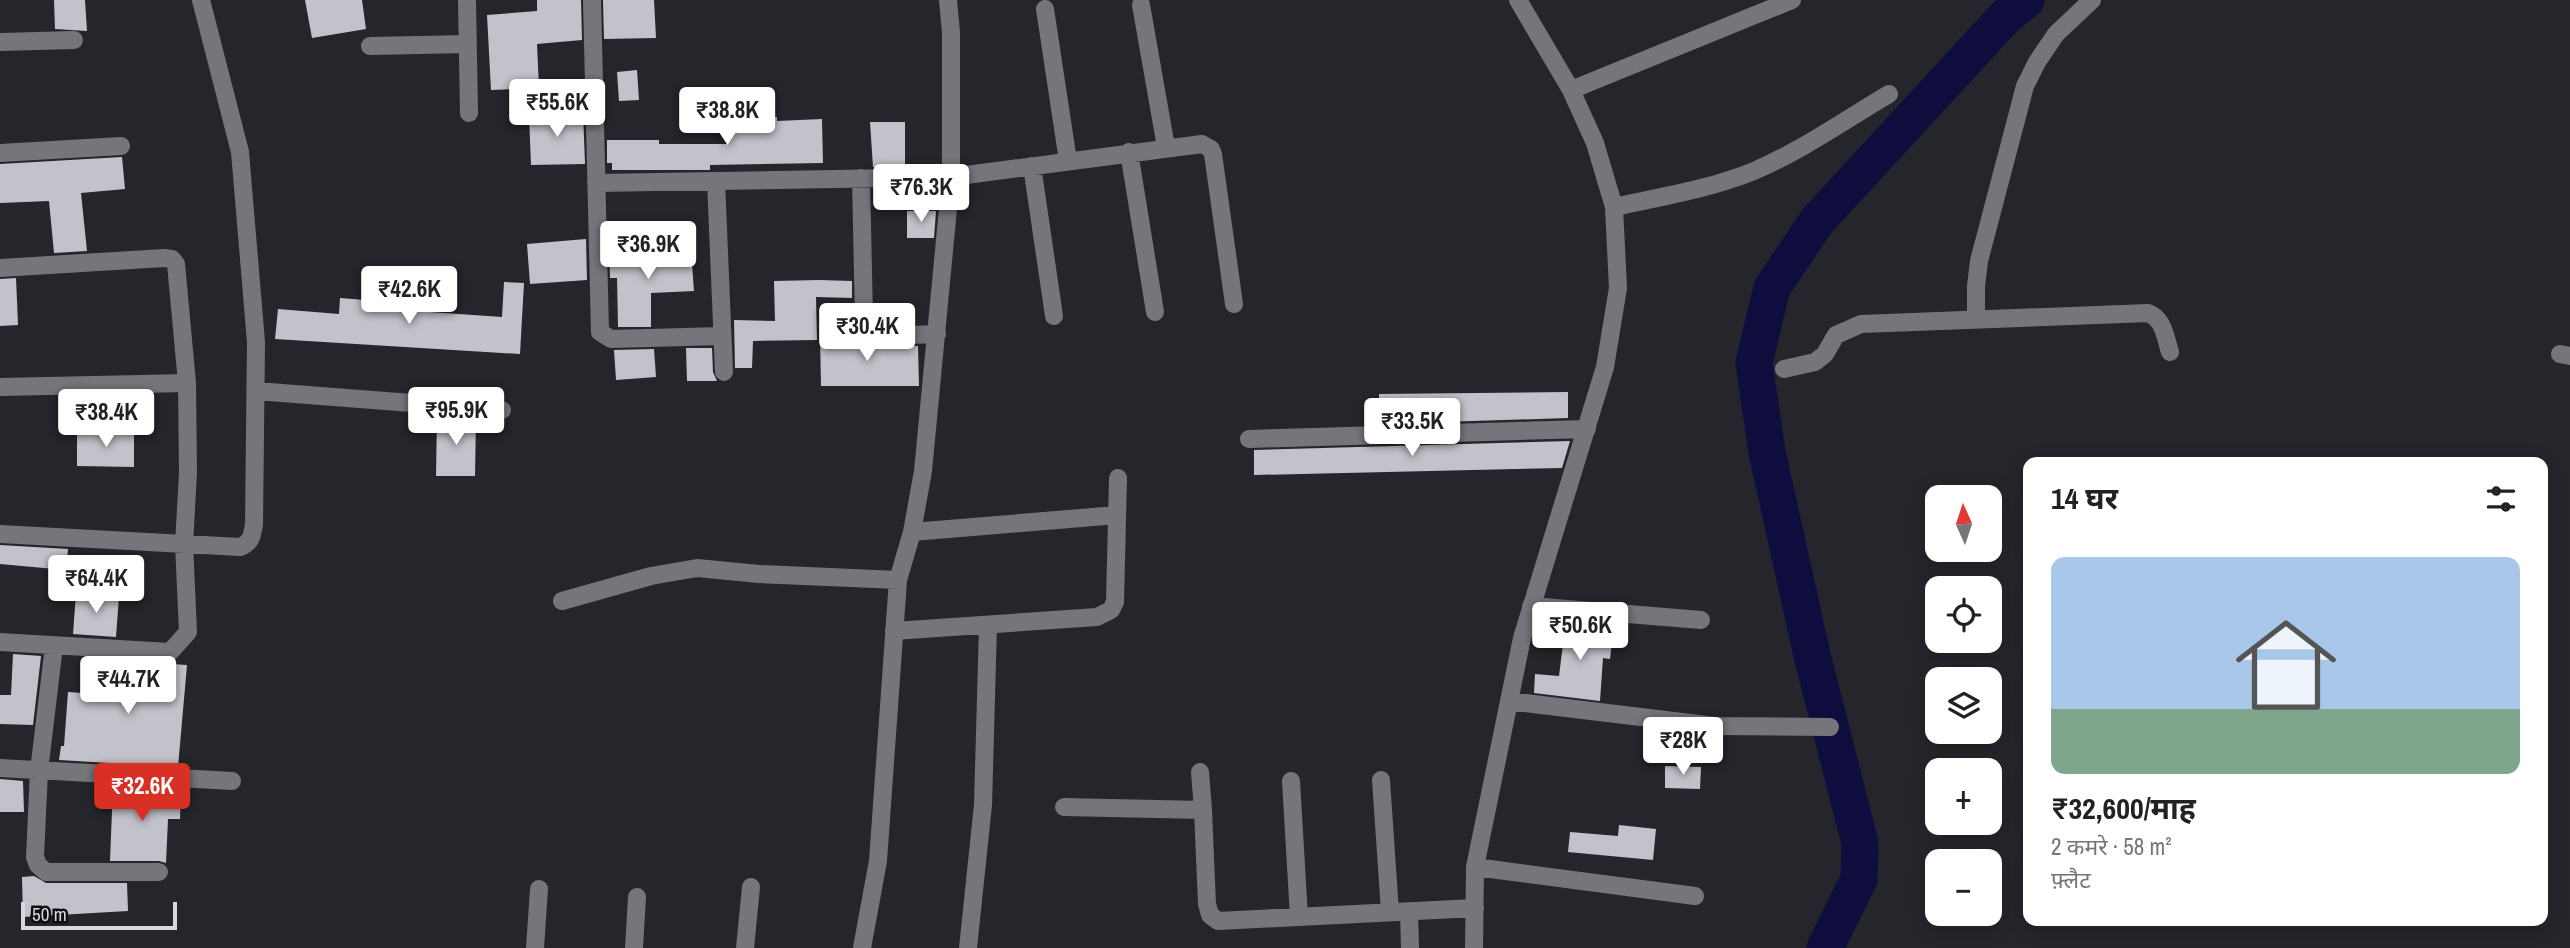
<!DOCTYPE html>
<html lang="hi">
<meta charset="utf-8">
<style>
:root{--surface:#fff;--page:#f2f2f2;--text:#222;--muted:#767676;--accent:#d93025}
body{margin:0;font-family:"Archivo Narrow","Noto Sans Devanagari",sans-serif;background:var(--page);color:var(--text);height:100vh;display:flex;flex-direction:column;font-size:26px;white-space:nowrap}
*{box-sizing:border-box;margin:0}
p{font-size:23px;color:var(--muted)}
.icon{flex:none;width:38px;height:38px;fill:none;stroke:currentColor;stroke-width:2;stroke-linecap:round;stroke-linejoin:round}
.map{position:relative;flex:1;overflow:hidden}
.sheet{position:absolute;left:2023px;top:457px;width:525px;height:469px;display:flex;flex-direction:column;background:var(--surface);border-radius:14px;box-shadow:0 4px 18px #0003}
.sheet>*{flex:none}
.needle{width:46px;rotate:357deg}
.fabs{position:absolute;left:1925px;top:485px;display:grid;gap:14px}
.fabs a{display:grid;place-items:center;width:77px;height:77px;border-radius:14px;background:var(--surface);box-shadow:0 4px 18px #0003;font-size:35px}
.scale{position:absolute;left:21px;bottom:18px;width:156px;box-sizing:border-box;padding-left:7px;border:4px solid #d9d9dd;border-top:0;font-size:19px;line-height:24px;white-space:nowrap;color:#d9d9dd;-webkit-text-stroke:5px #0f0f11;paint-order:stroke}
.price{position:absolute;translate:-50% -60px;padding:0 16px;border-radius:7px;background:#fff;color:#222;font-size:23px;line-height:46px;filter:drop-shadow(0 2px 4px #0008)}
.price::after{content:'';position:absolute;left:50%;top:42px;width:21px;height:16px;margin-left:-10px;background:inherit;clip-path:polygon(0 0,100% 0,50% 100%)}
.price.on{background:var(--accent);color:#fff}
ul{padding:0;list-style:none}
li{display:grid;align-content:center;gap:14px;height:371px;padding:0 28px}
li span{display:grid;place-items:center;height:217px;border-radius:14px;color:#555}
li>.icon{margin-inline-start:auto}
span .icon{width:126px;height:126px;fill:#fffc;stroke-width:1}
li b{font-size:30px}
h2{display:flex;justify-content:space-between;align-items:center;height:84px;padding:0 28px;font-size:30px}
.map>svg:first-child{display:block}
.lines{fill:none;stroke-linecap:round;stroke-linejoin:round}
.river{stroke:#0f0d3e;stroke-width:37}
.building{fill:#c2c3ca}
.street{stroke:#75767c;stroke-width:18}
</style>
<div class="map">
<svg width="2570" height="948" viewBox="0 0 2570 948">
<rect width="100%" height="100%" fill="#25262b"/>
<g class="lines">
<!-- river -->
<path class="river" d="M 1825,948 L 1859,879 L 1860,843 L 1812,655 L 1767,452 L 1754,363 L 1772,288 L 1817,221 L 2005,17 L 2026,0"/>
</g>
<!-- building -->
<path class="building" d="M 54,0 L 85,0 L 87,31 L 55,29 Z
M 305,0 L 362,0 L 366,29 L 312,38 Z
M 537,0 L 581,0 L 582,40 L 537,44 L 539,88 L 491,90 L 487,15 L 537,11 Z
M 603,0 L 654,0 L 656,38 L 604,39 Z
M 637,70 L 639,100 L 619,101 L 617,72 Z
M 583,112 L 585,164 L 531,165 L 529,115 Z
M 727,117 L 777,117 L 777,121 L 822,119 L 823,163 L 710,165 L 710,170 L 612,170 L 612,163 L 607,163 L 607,140 L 659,140 L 659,144 L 727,144 Z
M 870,122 L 905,122 L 905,166 L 873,167 Z
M 122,157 L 125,189 L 81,193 L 87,251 L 54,253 L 49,201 L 0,203 L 0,164 Z
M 907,211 L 936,211 L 934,238 L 907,238 Z
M 586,239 L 587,280 L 530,284 L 527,244 Z
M 691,251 L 694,291 L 651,293 L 651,327 L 618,327 L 617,278 L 610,278 L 609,252 Z
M 16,278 L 18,325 L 0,326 L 0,279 Z
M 819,280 L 852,281 L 852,298 L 816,297 L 817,340 L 753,341 L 752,368 L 735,368 L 734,320 L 775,321 L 774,281 Z
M 504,282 L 524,283 L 520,354 L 275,339 L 278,309 L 339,314 L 340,298 L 415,304 L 415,311 L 502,317 Z
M 820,336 L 862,337 L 867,342 L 879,345 L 918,346 L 919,386 L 821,386 Z
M 686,348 L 712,348 L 713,372 L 717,381 L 687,381 Z
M 654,349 L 656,377 L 616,380 L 614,350 Z
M 1568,392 L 1568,418 L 1379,424 L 1379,394 Z
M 437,416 L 476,419 L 475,476 L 436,476 Z
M 77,431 L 134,431 L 134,467 L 77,466 Z
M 1570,441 L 1562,468 L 1254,475 L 1254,450 Z
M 0,545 L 68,549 L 66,570 L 0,564 Z
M 76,593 L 119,596 L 116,637 L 73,634 Z
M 1566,620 L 1614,624 L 1610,659 L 1603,658 L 1600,701 L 1534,693 L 1535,674 L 1559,676 Z
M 13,654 L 41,656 L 33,725 L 0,724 L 0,695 L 11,695 Z
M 100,659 L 187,665 L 178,767 L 59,760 L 61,746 L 64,746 L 68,692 L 97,694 Z
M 1665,766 L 1701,767 L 1700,789 L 1665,788 Z
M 0,779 L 23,781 L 24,812 L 0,812 Z
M 113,786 L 181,790 L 180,819 L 168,819 L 166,863 L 159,861 L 110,861 Z
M 1619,825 L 1656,829 L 1653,860 L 1568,852 L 1570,832 L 1618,836 Z
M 34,876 L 46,883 L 127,883 L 128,911 L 23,917 L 22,877 Z"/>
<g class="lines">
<!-- street -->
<path class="street" d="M 467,0 L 469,113
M 592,0 L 600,332 L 611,339 L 722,336
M 1141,5 L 1166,147
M 1045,9 L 1068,161
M 0,42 L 74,40
M 370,46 L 468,44
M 1571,90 L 1792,0
M 1129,152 L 1155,312
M 0,153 L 121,146
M 1032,166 L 1054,316
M 861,178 L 864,319 C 867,324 869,330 875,332 C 887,338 922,334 937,334
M 716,181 L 724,372
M 596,183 L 951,177 L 1202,144 L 1211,149 L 1213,154 L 1234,304
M 1614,207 C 1660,197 1710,189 1754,171 C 1801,151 1845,120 1889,94
M 0,268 L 164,258 L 172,259 L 176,264 L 187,383 L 188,473 L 184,544 L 188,632 L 170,652 L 0,642
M 1976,319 L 1976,286 L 1979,261 L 2025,86 L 2037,62 L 2056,34 L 2092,0
M 2560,354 L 2570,356
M 1784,369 L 1815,362 L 1825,354 L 1836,335 L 1861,324 L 2148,313 C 2164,319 2165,337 2170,352
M 0,387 L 187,383
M 256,391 L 502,410
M 1249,439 L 1587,429
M 912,532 L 1117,515
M 0,534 L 240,547 C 251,543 252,536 254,525 L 256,342 L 240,152 L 201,0
M 562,601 L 651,576 L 697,568 L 759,574 L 898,580
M 1531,606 L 1701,620
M 894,631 L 1097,617 L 1111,610 L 1115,602 L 1118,478
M 54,646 L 39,771 L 35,857 L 38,865 L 46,872 L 159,872
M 1509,701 L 1715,726 L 1830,727
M 0,768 L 232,781
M 1381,780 L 1390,912
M 1291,781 L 1299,917
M 1064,807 L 1203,810 L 1200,772
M 1203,810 L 1207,904 L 1210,915 L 1218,921 L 1475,908
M 1475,867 L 1695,896
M 1409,911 L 1410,948
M 535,948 L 539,889
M 634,948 L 637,897
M 745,948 L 751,887
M 862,948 L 878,861 L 898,580 L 912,532 L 923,471 L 951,177 L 951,32 L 948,0
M 968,948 L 983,805 L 988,625
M 1474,948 L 1475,867 L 1522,638 L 1605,367 L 1618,288 L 1614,207 L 1595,143 L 1571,90 L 1518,0"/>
</g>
</svg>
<div class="fabs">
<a><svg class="needle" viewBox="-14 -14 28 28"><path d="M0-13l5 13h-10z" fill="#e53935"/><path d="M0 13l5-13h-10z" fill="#767676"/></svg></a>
<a><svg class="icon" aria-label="locate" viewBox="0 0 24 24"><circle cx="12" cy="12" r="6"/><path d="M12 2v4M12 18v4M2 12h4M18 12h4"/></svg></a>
<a><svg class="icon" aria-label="layers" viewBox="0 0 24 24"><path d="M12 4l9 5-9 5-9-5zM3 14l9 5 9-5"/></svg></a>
<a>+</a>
<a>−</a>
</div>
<div class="scale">50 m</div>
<b class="price" style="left:557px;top:139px">₹55.6K</b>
<b class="price" style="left:727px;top:147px">₹38.8K</b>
<b class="price" style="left:921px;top:224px">₹76.3K</b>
<b class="price" style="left:648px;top:281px">₹36.9K</b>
<b class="price" style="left:409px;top:326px">₹42.6K</b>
<b class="price" style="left:867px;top:363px">₹30.4K</b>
<b class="price" style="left:456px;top:447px">₹95.9K</b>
<b class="price" style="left:106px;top:449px">₹38.4K</b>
<b class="price" style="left:1412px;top:458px">₹33.5K</b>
<b class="price" style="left:96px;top:615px">₹64.4K</b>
<b class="price" style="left:1580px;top:662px">₹50.6K</b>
<b class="price" style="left:128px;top:716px">₹44.7K</b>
<b class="price" style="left:1683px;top:777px">₹28K</b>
<b class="price on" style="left:142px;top:823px">₹32.6K</b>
<section class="sheet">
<h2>14 घर<svg class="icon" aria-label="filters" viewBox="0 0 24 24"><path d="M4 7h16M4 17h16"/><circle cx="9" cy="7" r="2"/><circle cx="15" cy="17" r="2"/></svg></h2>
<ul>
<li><span style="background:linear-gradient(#a9c7e8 70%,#7fa58c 0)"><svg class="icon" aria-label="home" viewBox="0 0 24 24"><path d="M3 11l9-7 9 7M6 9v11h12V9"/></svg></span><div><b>₹32,600/माह</b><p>2 कमरे · 58 m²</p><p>फ़्लैट</p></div></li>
</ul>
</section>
</div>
